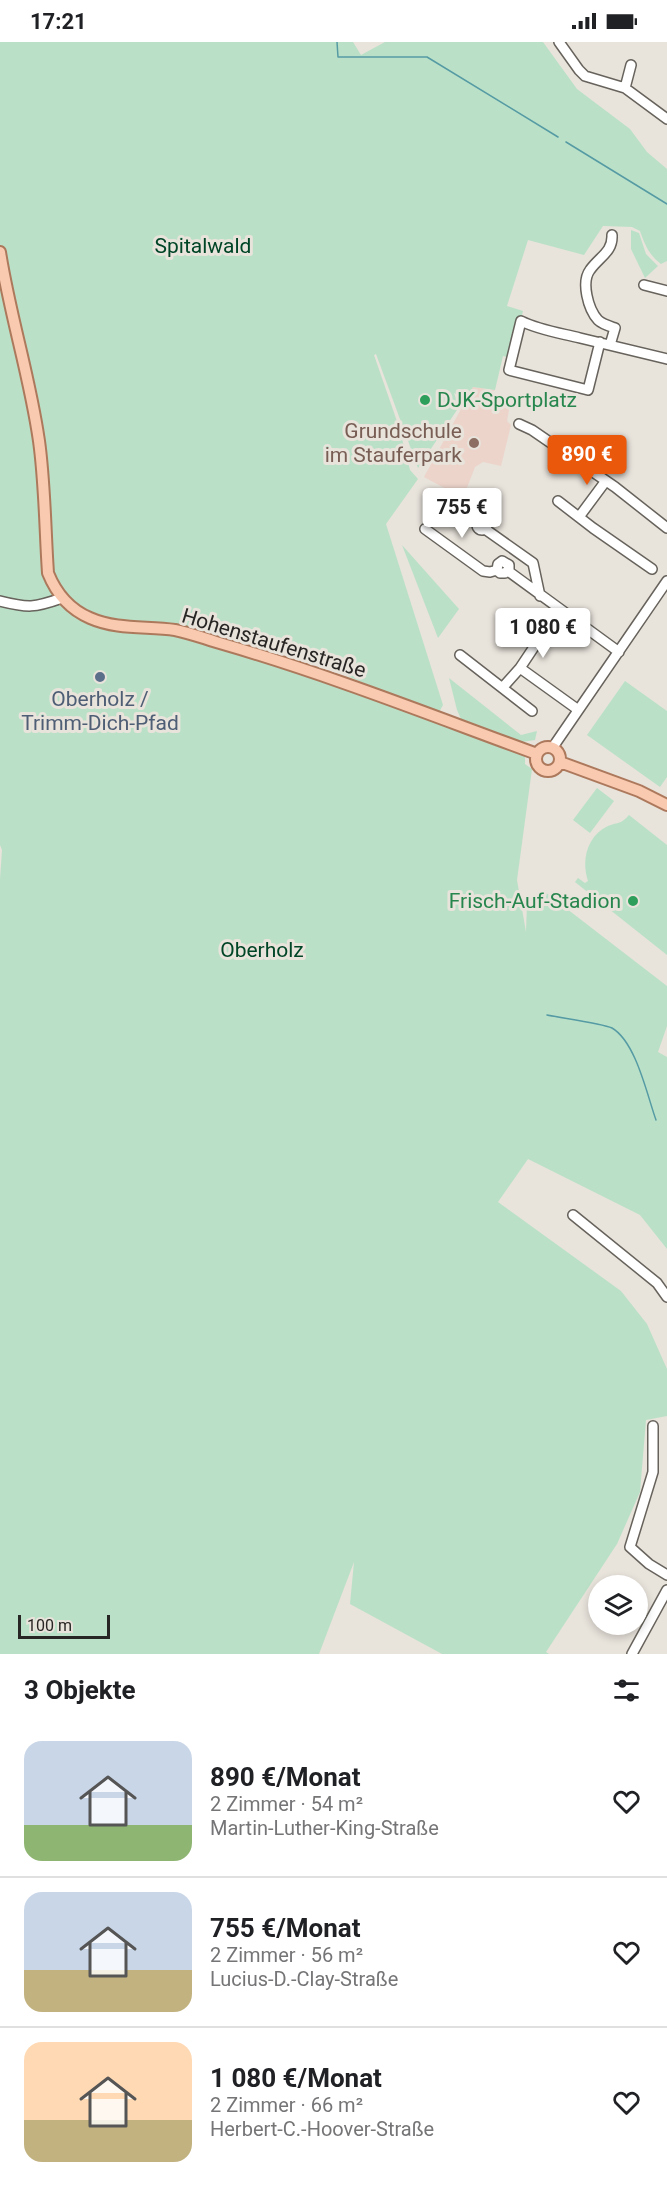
<!DOCTYPE html>
<html lang="de">
<meta charset="utf-8">
<style>
:root{--surface:#fff;--page:#f2f2f2;--text:#202124;--muted:#757577;--line:#e0e0e0;--accent:#ea580c}
body{margin:0;font-family:Roboto,sans-serif;background:var(--page);color:var(--text);height:100vh;display:flex;flex-direction:column;font-size:22px;white-space:nowrap}
*{box-sizing:border-box;margin:0}
p{font-size:20px;color:var(--muted)}
.icon{flex:none;width:33px;height:33px;fill:none;stroke:currentColor;stroke-width:2;stroke-linecap:round;stroke-linejoin:round}
.map{position:relative;height:1612px;overflow:hidden}
.drawer{display:flex;flex-direction:column;background:var(--surface);flex:1}
.drawer>*{flex:none}
.tools{position:absolute;left:588px;top:1533px;display:grid;gap:12px}
.tools a{display:grid;place-items:center;width:60px;height:60px;border-radius:50%;background:var(--surface);box-shadow:0 3px 9px #0003;font-size:30px}
.scale{position:absolute;left:18px;bottom:15px;width:92px;box-sizing:border-box;padding-left:6px;border:3px solid #282624;border-top:0;font-size:16px;line-height:21px;white-space:nowrap;color:#282624;-webkit-text-stroke:4px #e8e3db;paint-order:stroke}
.price{position:absolute;translate:-50% -51px;padding:0 14px;border-radius:6px;background:#fff;color:#222;font-size:20px;line-height:39px;filter:drop-shadow(0 2px 3px #0008)}
.price::after{content:'';position:absolute;left:50%;top:36px;width:18px;height:14px;margin-left:-9px;background:inherit;clip-path:polygon(0 0,100% 0,50% 100%)}
.price.active{background:var(--accent);color:#fff}
ul{padding:0;list-style:none}
li{display:flex;align-items:center;gap:18px;height:150px;padding:0 24px}
li+li{border-top:2px solid var(--line)}
li span{display:grid;place-items:center;flex:none;width:168px;height:120px;border-radius:18px;color:#555}
li>.icon{margin-inline-start:auto}
span .icon{width:72px;height:72px;fill:#fffc;stroke-width:1}
li b{font-size:26px}
h2{display:flex;justify-content:space-between;align-items:center;height:72px;padding:0 24px;font-size:26px}
.status{display:flex;justify-content:space-between;align-items:center;height:42px;padding:0 30px;background:var(--surface);direction:ltr}
.status svg{height:16px;fill:currentColor}
.map>svg:first-child{display:block}
.education{fill:#ecd4ca}
.green{fill:#bae1c8}
.lines{fill:none;stroke-linecap:round;stroke-linejoin:round}
.stream{stroke:#569ba4;stroke-width:1.5}
.minor-casing{stroke:#67635c;stroke-width:12}
.major-casing{stroke:#ad795d;stroke-width:14}
.minor{stroke:#fff;stroke-width:9}
.major{stroke:#f9cab0;stroke-width:10}
.leisure-dot{fill:#2e9e5b;stroke:#e8e3db;stroke-width:2}
.education-dot{fill:#8d6e63;stroke:#e8e3db;stroke-width:2}
.service-dot{fill:#5c6f8a;stroke:#e8e3db;stroke-width:2}
.labels{text-anchor:middle;dominant-baseline:central;stroke-width:6;stroke-linejoin:round;paint-order:stroke}
.park-label{font-size:21px;fill:#014527;stroke:#e8e3db}
.leisure-label{font-size:21px;fill:#27864d;stroke:#e8e3db;text-anchor:start}
.education-label{font-size:21px;fill:#785e54;stroke:#e8e3db;text-anchor:end}
.street-label{font-size:21px;fill:#282624;stroke:#e8e3db}
.service-label{font-size:21px;fill:#4e5e75;stroke:#e8e3db}
</style>
<div class="status"><b>17:21</b><svg viewBox="0 0 49 12"><path d="M0 12V9h3v3zM5 12V6h3v6zM10 12V3h3v9zM15 12V0h3v12zM26 1h20v11H26zM47 4h2v5h-2z"/></svg></div>
<div class="map">
<svg width="667" height="1612" viewBox="0 0 667 1612">
<rect width="100%" height="100%" fill="#e8e3db"/>
<!-- education -->
<path class="education" d="M 473,345 L 495,348 L 492,350 L 497,360 L 509,368 L 507,379 L 511,383 L 501,424 L 483,420 L 475,425 L 463,456 L 424,435 Z"/>
<!-- green -->
<path class="green" d="M 0,0 L 353,0 L 361,13 L 385,0 L 543,0 L 577,47 L 630,87 L 647,110 L 667,127 L 667,219 L 661,222 C 649,213 645,203 640,189 L 632,185 L 603,184 L 584,213 L 528,198 L 507,264 L 523,269 L 510,316 L 503,314 L 495,348 L 473,345 L 465,359 L 454,351 L 459,365 L 418,426 L 376,312 L 374,313 L 399,385 L 410,428 L 418,437 L 386,482 L 443,663 L 438,672 L 276,604 L 176,585 L 107,579 L 94,575 L 78,565 L 65,554 L 59,558 L 72,571 L 105,585 L 185,593 L 279,622 L 525,713 L 525,722 L 532,727 L 517,838 L 526,890 L 527,860 L 545,850 L 667,944 L 667,984 L 658,1010 L 667,1015 L 667,1207 L 640,1173 L 528,1117 L 498,1160 L 621,1249 L 647,1282 L 667,1327 L 667,1374 L 646,1378 L 640,1450 L 617,1502 L 546,1610 L 549,1612 L 442,1612 L 350,1562 L 354,1520 L 319,1612 L 0,1612 L 0,837 L 2,808 L 0,803 Z
M 631,188 L 639,191 L 646,212 L 658,224 L 645,236 L 631,207 Z
M 402,503 L 459,567 L 438,596 Z
M 449,636 L 521,693 L 537,689 L 535,698 L 522,700 L 461,677 L 457,668 Z
M 625,639 L 667,669 L 667,735 L 660,745 L 587,693 Z
M 597,746 L 614,759 L 590,791 L 573,778 Z
M 629,773 L 667,803 L 667,913 L 575,840 L 578,836 L 585,841 L 588,839 C 581,818 587,794 608,784 C 619,780 621,782 629,773 Z"/>
<g class="lines">
<!-- stream -->
<path class="stream" d="M 337,0 L 338,15 L 427,15 L 558,95
M 566,100 L 667,162
M 547,973 C 561,976 601,981 612,986 C 636,1000 647,1053 656,1078"/>
<defs>
<path id="minor" d="M 559,0 L 579,28 L 585,34 L 625,46 L 667,77
M 625,46 L 631,23
M 644,243 L 667,249
M 600,300 L 588,348 L 509,328 L 521,279 C 539,288 560,291 580,296 C 609,303 638,310 667,317
M 610,303 L 615,286 C 609,284 602,282 598,278 C 588,267 581,240 590,228 C 599,215 613,210 612,193
M 519,382 L 532,388 L 615,445 L 667,486
M 558,459 L 593,486 L 652,527
M 579,475 L 605,440
M477 483a5 5 0 1 1 10 0a5 5 0 1 1-10 0Z
M 425,487 L 483,529 L 490,530 L 497,528 L 500,531 L 505,531 L 509,527 L 509,523 L 502,519 L 498,522 L 497,528
M 485,487 L 533,521 L 540,554
M 508,529 L 619,610
M 0,559 C 28,566 34,566 62,556
M 460,613 L 532,669
M 520,626 L 542,593
M 503,645 L 520,626 L 577,667
M 553,705 L 667,539
M 573,1173 L 657,1241 L 667,1255
M 653,1384 L 653,1430 L 630,1505 L 649,1522 L 667,1533
M 632,1612 L 667,1548"/>
<path id="major" d="M 0,210 C 10,274 30,335 39,399 C 45,442 45,487 48,531 C 56,551 69,567 90,576 C 117,588 147,584 175,588 C 191,591 208,598 223,602 C 330,633 433,674 537,712
M536 717a12 12 0 1 1 24 0a12 12 0 1 1-24 0Z
M 560,720 L 639,749 L 667,763"/>
</defs>
<!-- minor casing -->
<use href="#minor" class="minor-casing"/>
<!-- major casing -->
<use href="#major" class="major-casing"/>
<!-- minor -->
<use href="#minor" class="minor"/>
<!-- major -->
<use href="#major" class="major"/>
</g>
<!-- markers -->
<g class="leisure-dot">
<circle cx="425" cy="358" r="6"/>
<circle cx="633" cy="859" r="6"/>
</g>
<circle class="education-dot" cx="474" cy="401" r="6"/>
<circle class="service-dot" cx="100" cy="635" r="6"/>
<g class="labels">
<!-- park labels -->
<g class="park-label">
<text x="203" y="204">Spitalwald</text>
<text x="262" y="908">Oberholz</text>
</g>
<!-- leisure labels -->
<g class="leisure-label">
<text x="437" y="358">DJK-Sportplatz</text>
<text x="621" y="859" text-anchor="end">Frisch-Auf-Stadion</text>
</g>
<!-- education labels -->
<g class="education-label">
<text x="462" y="389">Grundschule<tspan x="462" dy="24">im Stauferpark</tspan></text>
</g>
<!-- street labels -->
<g class="street-label">
<text transform="translate(274 601) rotate(17)">Hohenstaufenstraße</text>
</g>
<!-- service labels -->
<g class="service-label">
<text x="100" y="657">Oberholz /<tspan x="100" dy="24">Trimm-Dich-Pfad</tspan></text>
</g>
</g>
</svg>
<div class="tools">
<a><svg class="icon" aria-label="layers" viewBox="0 0 24 24"><path d="M12 4l9 5-9 5-9-5zM3 14l9 5 9-5"/></svg></a>
</div>
<div class="scale">100 m</div>
<b class="price active" style="left:587px;top:444px">890 €</b>
<b class="price" style="left:462px;top:497px">755 €</b>
<b class="price" style="left:543px;top:617px">1 080 €</b>
</div>
<section class="drawer">
<h2>3 Objekte<svg class="icon" aria-label="filters" viewBox="0 0 24 24"><path d="M4 7h16M4 17h16"/><circle cx="9" cy="7" r="2"/><circle cx="15" cy="17" r="2"/></svg></h2>
<ul>
<li><span style="background:linear-gradient(#c9d6e8 70%,#8fb573 0)"><svg class="icon" aria-label="home" viewBox="0 0 24 24"><path d="M3 11l9-7 9 7M6 9v11h12V9"/></svg></span><div><b>890 €/Monat</b><p>2 Zimmer · 54 m²</p><p>Martin-Luther-King-Straße</p></div><svg class="icon" aria-label="heart" viewBox="0 0 24 24"><path d="M12 20l-8-8c-3-5 5-10 8-4 3-6 11-1 8 4z"/></svg></li>
<li><span style="background:linear-gradient(#c9d6e8 65%,#c2b280 0)"><svg class="icon" aria-label="home" viewBox="0 0 24 24"><path d="M3 11l9-7 9 7M6 9v11h12V9"/></svg></span><div><b>755 €/Monat</b><p>2 Zimmer · 56 m²</p><p>Lucius-D.-Clay-Straße</p></div><svg class="icon" aria-label="heart" viewBox="0 0 24 24"><path d="M12 20l-8-8c-3-5 5-10 8-4 3-6 11-1 8 4z"/></svg></li>
<li><span style="background:linear-gradient(#ffd9b3 65%,#c2b280 0)"><svg class="icon" aria-label="home" viewBox="0 0 24 24"><path d="M3 11l9-7 9 7M6 9v11h12V9"/></svg></span><div><b>1 080 €/Monat</b><p>2 Zimmer · 66 m²</p><p>Herbert-C.-Hoover-Straße</p></div><svg class="icon" aria-label="heart" viewBox="0 0 24 24"><path d="M12 20l-8-8c-3-5 5-10 8-4 3-6 11-1 8 4z"/></svg></li>
</ul>
</section>
